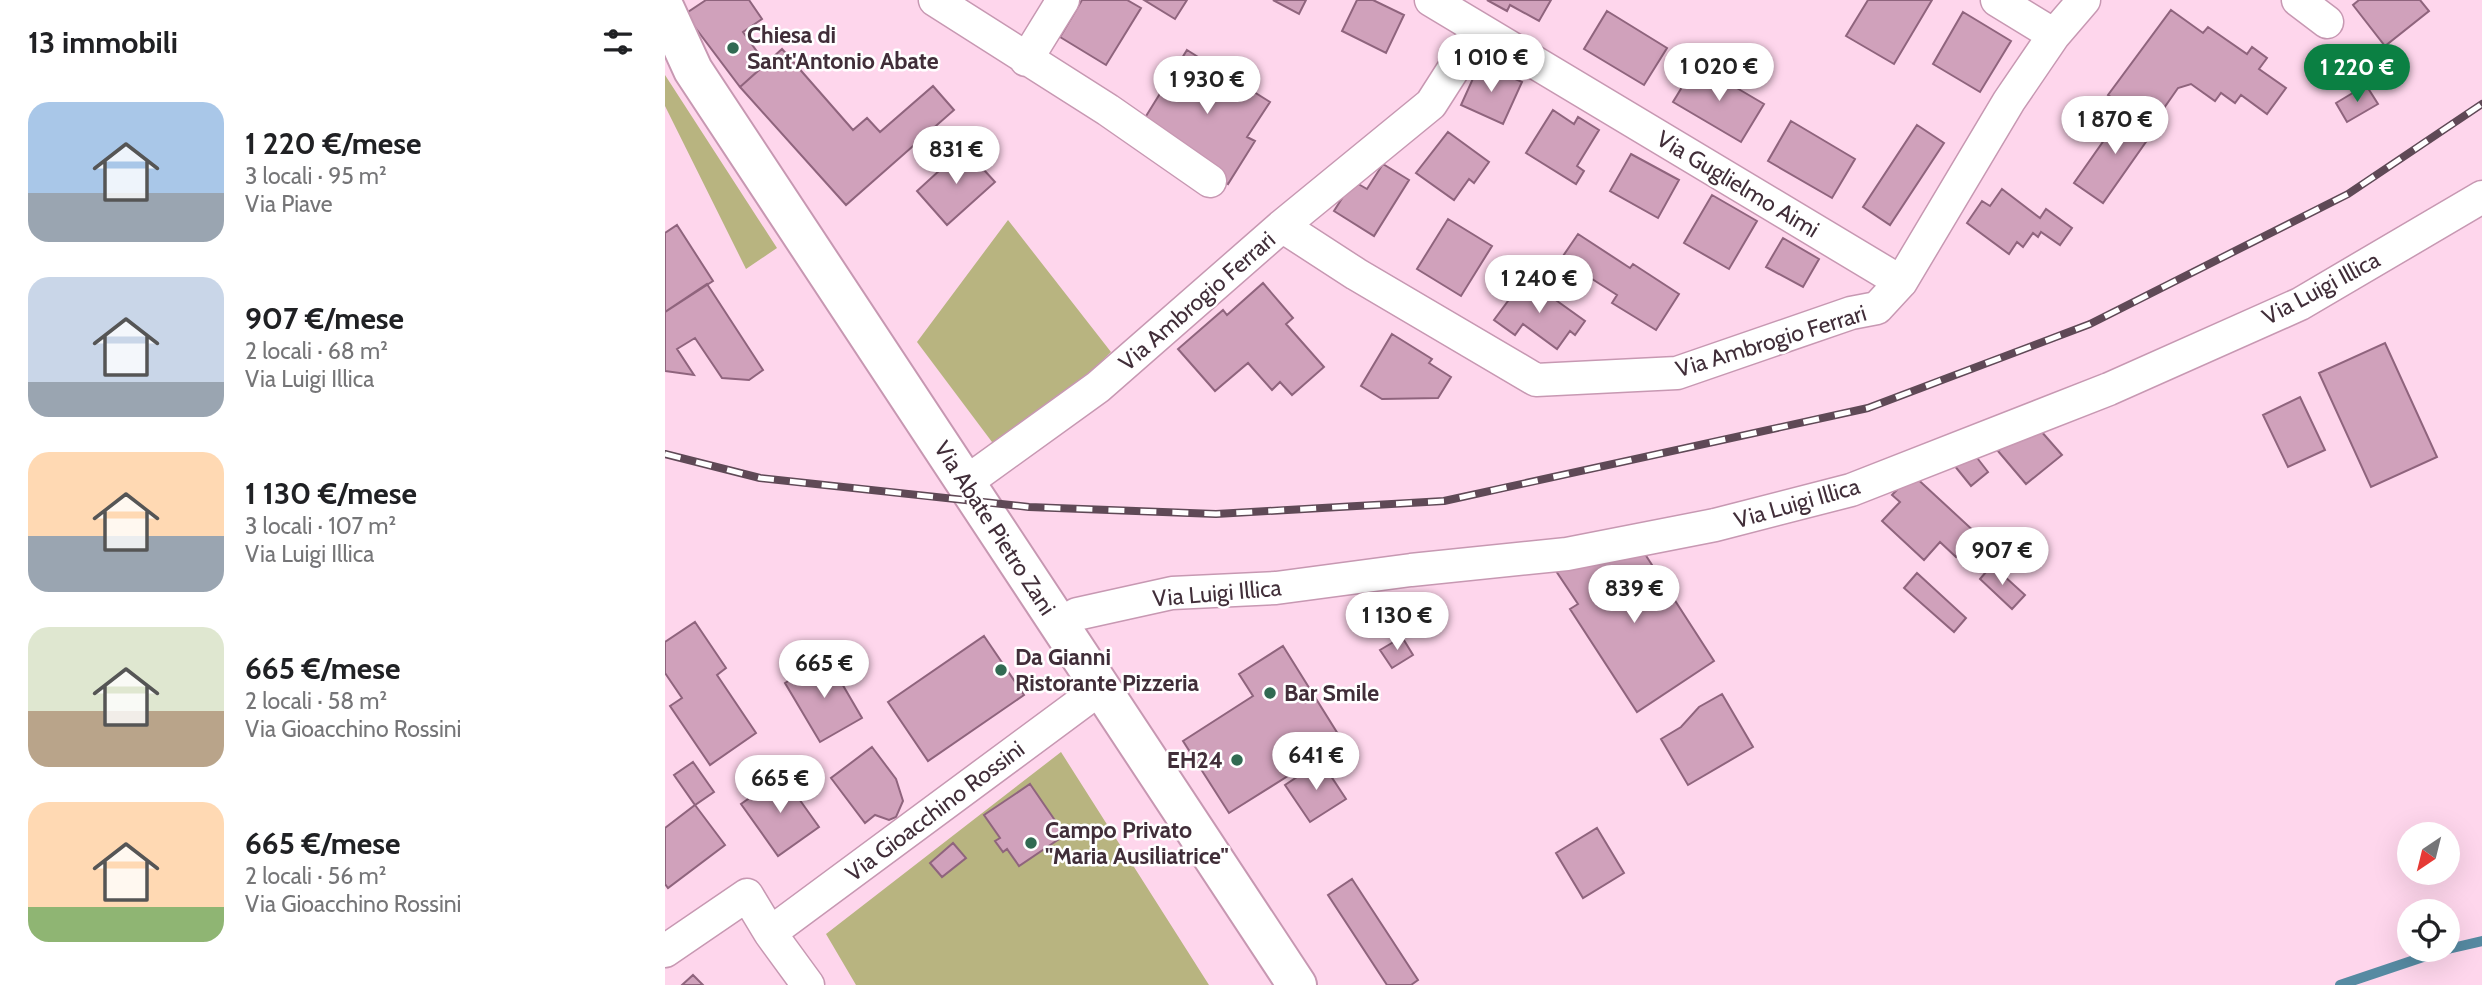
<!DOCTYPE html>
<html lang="it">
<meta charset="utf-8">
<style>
:root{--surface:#fff;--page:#f6f6f6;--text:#202124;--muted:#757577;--accent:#0b8043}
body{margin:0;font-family:Cabin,sans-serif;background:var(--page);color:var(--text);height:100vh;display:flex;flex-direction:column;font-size:26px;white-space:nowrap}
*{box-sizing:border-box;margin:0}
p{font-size:23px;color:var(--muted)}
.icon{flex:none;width:38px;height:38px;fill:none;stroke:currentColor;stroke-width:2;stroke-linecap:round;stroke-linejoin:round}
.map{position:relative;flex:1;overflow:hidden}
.drawer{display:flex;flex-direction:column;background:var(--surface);width:665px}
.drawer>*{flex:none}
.needle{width:46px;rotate:215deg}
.controls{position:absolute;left:1732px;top:822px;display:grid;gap:14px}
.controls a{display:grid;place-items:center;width:63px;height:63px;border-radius:50%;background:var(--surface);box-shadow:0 7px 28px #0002;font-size:35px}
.price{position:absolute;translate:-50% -60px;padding:0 16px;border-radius:24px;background:#fff;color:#222;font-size:23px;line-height:46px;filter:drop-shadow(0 2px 4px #0008)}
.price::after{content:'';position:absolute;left:50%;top:42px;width:21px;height:16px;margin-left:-10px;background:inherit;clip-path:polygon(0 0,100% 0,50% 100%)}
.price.current{background:var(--accent);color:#fff}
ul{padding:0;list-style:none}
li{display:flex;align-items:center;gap:21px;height:175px;padding:0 28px}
li span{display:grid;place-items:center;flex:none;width:196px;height:140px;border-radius:21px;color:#555}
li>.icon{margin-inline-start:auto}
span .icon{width:84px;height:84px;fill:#fffc;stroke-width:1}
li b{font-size:30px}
h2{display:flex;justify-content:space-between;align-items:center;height:84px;padding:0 28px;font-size:30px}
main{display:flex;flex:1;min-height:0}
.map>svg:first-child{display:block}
.green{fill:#b8b480}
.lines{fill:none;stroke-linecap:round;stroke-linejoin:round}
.stream{stroke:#568aa2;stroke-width:10}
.building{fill:#d0a1bb;stroke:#8f647d;stroke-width:2}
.minor-casing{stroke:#c798b2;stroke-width:35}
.secondary-casing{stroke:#c798b2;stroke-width:42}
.minor{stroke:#fff;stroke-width:32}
.secondary{stroke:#fff;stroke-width:38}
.rail-casing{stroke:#5f4956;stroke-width:8}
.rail{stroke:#fff;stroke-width:5;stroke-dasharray:16;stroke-linecap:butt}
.poi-dot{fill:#316a52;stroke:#fff;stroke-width:2.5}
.labels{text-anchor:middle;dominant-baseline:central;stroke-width:5;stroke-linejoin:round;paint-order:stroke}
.poi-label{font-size:23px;font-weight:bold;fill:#412e39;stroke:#fff;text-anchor:start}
.street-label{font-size:23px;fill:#412e39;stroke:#fff}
</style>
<main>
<section class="drawer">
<h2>13 immobili<svg class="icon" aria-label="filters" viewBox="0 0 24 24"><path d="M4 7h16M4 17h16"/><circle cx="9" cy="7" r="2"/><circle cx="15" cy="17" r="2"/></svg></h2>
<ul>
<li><span style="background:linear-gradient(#a9c7e8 65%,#9aa5b1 0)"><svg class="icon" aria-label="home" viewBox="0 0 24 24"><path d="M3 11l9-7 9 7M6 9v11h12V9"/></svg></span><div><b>1 220 €/mese</b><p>3 locali · 95 m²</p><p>Via Piave</p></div></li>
<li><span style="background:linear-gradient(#c9d6e8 75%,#9aa5b1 0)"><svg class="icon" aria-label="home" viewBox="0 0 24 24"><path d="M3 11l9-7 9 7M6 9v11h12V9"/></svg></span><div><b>907 €/mese</b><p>2 locali · 68 m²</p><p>Via Luigi Illica</p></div></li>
<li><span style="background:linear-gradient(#ffd9b3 60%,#9aa5b1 0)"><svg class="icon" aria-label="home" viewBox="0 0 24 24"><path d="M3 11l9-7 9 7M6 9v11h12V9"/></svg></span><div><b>1 130 €/mese</b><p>3 locali · 107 m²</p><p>Via Luigi Illica</p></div></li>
<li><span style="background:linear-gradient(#dfe7d0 60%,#b9a48a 0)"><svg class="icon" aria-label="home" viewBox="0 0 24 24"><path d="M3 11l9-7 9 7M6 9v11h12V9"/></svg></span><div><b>665 €/mese</b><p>2 locali · 58 m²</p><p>Via Gioacchino Rossini</p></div></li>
<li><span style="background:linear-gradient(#ffd9b3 75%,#8fb573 0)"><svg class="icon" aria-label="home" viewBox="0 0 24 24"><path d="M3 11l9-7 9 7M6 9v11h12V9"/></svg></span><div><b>665 €/mese</b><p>2 locali · 56 m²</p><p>Via Gioacchino Rossini</p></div></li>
</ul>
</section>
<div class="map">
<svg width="1817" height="985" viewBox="0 0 1817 985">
<rect width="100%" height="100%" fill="#fed6ec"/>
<!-- green -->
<path class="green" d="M 0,75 L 112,248 L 81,269 L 0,106 Z
M 343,220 L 446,352 L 390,407 L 330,446 L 252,342 Z
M 396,752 L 544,985 L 191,985 L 161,934 Z"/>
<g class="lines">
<!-- stream -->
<path class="stream" d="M 1783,949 L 1817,941
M 1675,985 L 1779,950"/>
</g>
<!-- building -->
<path class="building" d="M 41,0 L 84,0 L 97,19 L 78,32 L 101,64 L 75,87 L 20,14 Z
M 417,0 L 462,0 L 476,8 L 441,65 L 395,37 Z
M 479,0 L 522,0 L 510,19 Z
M 608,0 L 641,0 L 634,14 Z
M 692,0 L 708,0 L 739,15 L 721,53 L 677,31 Z
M 822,0 L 886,0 L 874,21 L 845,5 L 842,11 Z
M 1203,0 L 1267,0 L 1229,64 L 1181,36 Z
M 1694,0 L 1755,0 L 1764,11 L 1720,46 L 1688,5 Z
M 1506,10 L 1538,33 L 1543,27 L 1582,54 L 1587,47 L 1602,58 L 1594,69 L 1621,88 L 1602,114 L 1576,95 L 1570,103 L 1556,93 L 1550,101 L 1526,84 L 1513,88 L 1499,108 L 1495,105 L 1482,123 L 1443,95 Z
M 942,11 L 1002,48 L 979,85 L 919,49 Z
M 1298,12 L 1346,41 L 1315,92 L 1268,64 Z
M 117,49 L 188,130 L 202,118 L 215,132 L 268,86 L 289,110 L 181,205 L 75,87 Z
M 522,50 L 605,102 L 582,137 L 590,141 L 563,184 L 519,156 L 478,121 Z
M 815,63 L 857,82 L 838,124 L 796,105 Z
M 1031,64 L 1099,104 L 1076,142 L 1008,102 Z
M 1701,85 L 1713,104 L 1682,122 L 1671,103 Z
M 1461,109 L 1490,129 L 1438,203 L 1409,183 Z
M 888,110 L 909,124 L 913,117 L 934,130 L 912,166 L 919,171 L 911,184 L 861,153 Z
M 1126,121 L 1190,159 L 1167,198 L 1103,161 Z
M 1252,125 L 1279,143 L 1225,225 L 1198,207 Z
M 783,132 L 824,162 L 809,183 L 804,179 L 789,200 L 751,173 Z
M 299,148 L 330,182 L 282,225 L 252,191 Z
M 966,154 L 1014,180 L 993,218 L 945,191 Z
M 718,164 L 744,180 L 709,236 L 669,211 L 688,181 L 702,189 Z
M 1337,189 L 1375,218 L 1381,209 L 1407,228 L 1395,245 L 1376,232 L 1373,237 L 1368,233 L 1358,247 L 1352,242 L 1344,254 L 1302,223 L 1317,201 L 1325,206 Z
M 1047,195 L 1092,221 L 1064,269 L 1019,243 Z
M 783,219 L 827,246 L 796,296 L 752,269 Z
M 12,225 L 48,281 L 0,312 L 0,233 Z
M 913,234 L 965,268 L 968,264 L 1014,294 L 991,330 L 947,303 L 952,295 L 896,259 Z
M 1118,238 L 1154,259 L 1138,287 L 1101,267 Z
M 860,278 L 920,321 L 910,335 L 905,331 L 892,349 L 858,324 L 850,335 L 829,320 Z
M 598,283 L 628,318 L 621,324 L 659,367 L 627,395 L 615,382 L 607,390 L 583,363 L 550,391 L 513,349 L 558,310 L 562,315 Z
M 42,284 L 98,370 L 84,380 L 57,378 L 30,338 L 12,349 L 29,375 L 0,371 L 0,312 Z
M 727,334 L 767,359 L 764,363 L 786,377 L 773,398 L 717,399 L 696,386 Z
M 1720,343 L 1772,457 L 1706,487 L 1654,373 Z
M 1635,397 L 1660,450 L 1623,467 L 1598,415 Z
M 1368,422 L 1397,455 L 1361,484 L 1333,451 Z
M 1306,450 L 1323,472 L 1306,486 L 1289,465 Z
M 1247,474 L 1312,534 L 1291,557 L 1275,542 L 1259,560 L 1217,521 L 1235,502 L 1227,495 Z
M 978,551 L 1049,661 L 972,712 L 905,609 L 913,604 L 887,565 Z
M 1327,565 L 1360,595 L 1347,609 L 1315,579 Z
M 1252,573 L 1301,618 L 1289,632 L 1239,588 Z
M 30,622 L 61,668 L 52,675 L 91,733 L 45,765 L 5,706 L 17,698 L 0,673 L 0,642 Z
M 319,636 L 359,695 L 263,761 L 223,702 Z
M 737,637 L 748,655 L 727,668 L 715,650 Z
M 618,646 L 673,734 L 630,761 L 634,769 L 564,813 L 518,741 L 588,696 L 574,674 Z
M 162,658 L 197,718 L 155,742 L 120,683 Z
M 1057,694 L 1088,747 L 1023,785 L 996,739 L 1016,727 L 1034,707 Z
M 207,747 L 231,779 L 238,801 L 231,817 L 224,820 L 210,815 L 200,823 L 166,778 Z
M 656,761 L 681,799 L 645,822 L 620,785 Z
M 28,762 L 49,792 L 30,805 L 9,775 Z
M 117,775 L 154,827 L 113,856 L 76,804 Z
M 365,784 L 400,835 L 354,866 L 342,849 L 338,852 L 330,841 L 335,838 L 319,815 Z
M 30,805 L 60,845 L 3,888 L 0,884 L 0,828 Z
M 932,828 L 959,873 L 918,898 L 891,853 Z
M 288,843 L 301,858 L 277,877 L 265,863 Z
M 687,879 L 753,980 L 746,985 L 722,985 L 663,895 Z
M 28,975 L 38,985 L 17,985 Z"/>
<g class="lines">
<defs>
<path id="minor" d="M 270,0 L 443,110 L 545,181
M 766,0 L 1236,282
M 1332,0 L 1389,35
M 1633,0 L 1662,22
M 361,60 L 398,0
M 617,226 L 766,104 L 814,29
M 300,483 L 433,387 L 617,226 L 691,274 L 871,380 L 1012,373 L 1186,313 L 1212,308 L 1236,282 L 1344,101 L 1389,35 L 1419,0
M 393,625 L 412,614 L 507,593 L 611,588 L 746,570 L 902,554 L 1050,525 L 1186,490 L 1444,389 L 1635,304 L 1817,197
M 105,933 L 143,985
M 0,951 L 82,895 L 105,933 L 436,688"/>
<path id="secondary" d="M 0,9 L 28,70 L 632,985"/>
</defs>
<!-- minor casing -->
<use href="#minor" class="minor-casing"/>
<!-- secondary casing -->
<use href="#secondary" class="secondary-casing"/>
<!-- minor -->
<use href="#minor" class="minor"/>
<!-- secondary -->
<use href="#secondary" class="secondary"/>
<defs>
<path id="rail" d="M 0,454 L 95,478 L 364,507 L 551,514 L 779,501 L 1203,408 L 1425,324 L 1683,194 L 1817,104"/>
</defs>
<!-- rail casing -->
<use href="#rail" class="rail-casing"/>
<!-- rail -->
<use href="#rail" class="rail"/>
</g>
<!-- markers -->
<g class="poi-dot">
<circle cx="68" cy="48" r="7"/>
<circle cx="336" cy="670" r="7"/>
<circle cx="605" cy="693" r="7"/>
<circle cx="572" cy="760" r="7"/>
<circle cx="366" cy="843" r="7"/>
</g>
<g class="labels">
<!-- poi labels -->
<g class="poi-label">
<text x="82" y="35">Chiesa di<tspan x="82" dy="26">Sant'Antonio Abate</tspan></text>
<text x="350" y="657">Da Gianni<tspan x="350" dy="26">Ristorante Pizzeria</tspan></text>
<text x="619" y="693">Bar Smile</text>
<text x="558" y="760" text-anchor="end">EH24</text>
<text x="380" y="830">Campo Privato<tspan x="380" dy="26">"Maria Ausiliatrice"</tspan></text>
</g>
<!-- street labels -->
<g class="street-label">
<text transform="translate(1073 184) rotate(31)">Via Guglielmo Aimi</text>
<text transform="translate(1656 288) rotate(-28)">Via Luigi Illica</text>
<text transform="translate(532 301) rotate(-41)">Via Ambrogio Ferrari</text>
<text transform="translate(1106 341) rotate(-17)">Via Ambrogio Ferrari</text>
<text transform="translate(1132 503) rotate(-16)">Via Luigi Illica</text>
<text transform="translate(330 528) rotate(57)">Via Abate Pietro Zani</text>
<text transform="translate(552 593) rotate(-5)">Via Luigi Illica</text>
<text transform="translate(270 811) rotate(-37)">Via Gioacchino Rossini</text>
</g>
</g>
</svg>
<div class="controls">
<a><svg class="needle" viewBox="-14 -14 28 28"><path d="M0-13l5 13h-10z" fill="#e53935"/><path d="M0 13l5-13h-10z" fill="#757577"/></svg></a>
<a><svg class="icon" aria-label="locate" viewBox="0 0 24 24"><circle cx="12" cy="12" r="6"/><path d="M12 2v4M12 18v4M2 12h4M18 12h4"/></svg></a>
</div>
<b class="price" style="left:826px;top:94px">1 010 €</b>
<b class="price" style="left:1054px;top:103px">1 020 €</b>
<b class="price current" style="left:1692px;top:104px">1 220 €</b>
<b class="price" style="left:542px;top:116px">1 930 €</b>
<b class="price" style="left:1450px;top:156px">1 870 €</b>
<b class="price" style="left:291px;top:186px">831 €</b>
<b class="price" style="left:874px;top:315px">1 240 €</b>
<b class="price" style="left:1337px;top:587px">907 €</b>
<b class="price" style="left:969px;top:625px">839 €</b>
<b class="price" style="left:732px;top:652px">1 130 €</b>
<b class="price" style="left:159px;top:700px">665 €</b>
<b class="price" style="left:651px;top:792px">641 €</b>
<b class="price" style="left:115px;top:815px">665 €</b>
</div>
</main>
